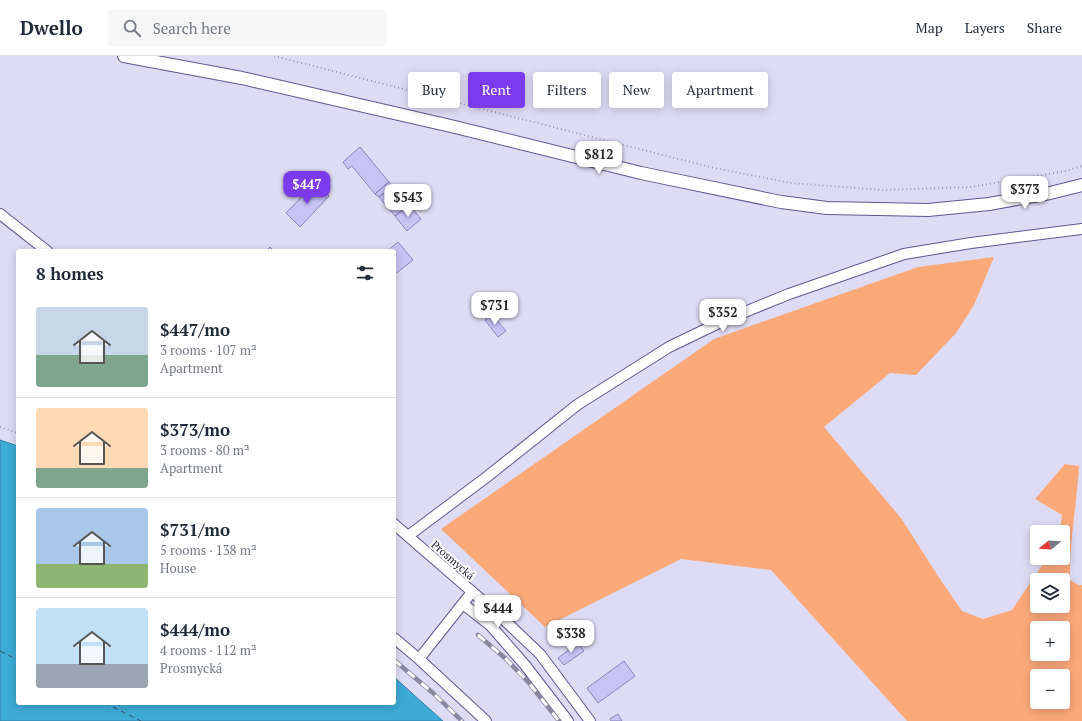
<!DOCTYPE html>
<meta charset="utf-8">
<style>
:root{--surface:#fff;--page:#f6f6f7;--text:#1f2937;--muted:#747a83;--line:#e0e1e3;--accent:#7c3aed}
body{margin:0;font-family:"PT Serif",serif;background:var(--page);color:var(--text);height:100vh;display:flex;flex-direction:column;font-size:15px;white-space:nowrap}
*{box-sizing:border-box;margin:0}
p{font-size:13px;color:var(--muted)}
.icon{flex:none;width:22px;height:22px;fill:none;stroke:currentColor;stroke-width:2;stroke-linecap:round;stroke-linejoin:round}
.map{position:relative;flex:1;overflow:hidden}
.drawer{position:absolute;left:16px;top:193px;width:380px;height:456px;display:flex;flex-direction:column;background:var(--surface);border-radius:4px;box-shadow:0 2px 10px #0003}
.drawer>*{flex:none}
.guide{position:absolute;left:408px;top:16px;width:380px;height:36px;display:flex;gap:8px}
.needle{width:26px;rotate:252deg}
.controls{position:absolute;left:1030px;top:469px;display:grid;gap:8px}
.controls a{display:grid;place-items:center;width:40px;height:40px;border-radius:4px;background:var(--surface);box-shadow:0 2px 10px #0003;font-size:20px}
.price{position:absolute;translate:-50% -34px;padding:0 9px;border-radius:8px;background:#fff;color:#222;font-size:13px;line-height:26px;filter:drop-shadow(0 1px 2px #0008)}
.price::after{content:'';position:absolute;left:50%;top:24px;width:12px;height:9px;margin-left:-6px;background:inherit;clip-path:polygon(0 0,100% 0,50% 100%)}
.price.selected{background:var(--accent);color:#fff}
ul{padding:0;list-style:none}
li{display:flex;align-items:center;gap:12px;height:100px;padding:0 20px}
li+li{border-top:1px solid var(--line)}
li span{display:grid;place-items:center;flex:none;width:112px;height:80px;border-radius:4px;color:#555}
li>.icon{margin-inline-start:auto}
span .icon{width:48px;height:48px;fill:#fffc;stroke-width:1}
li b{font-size:17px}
h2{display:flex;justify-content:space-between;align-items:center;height:48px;padding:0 20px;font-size:17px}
.tag{padding:0 14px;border-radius:4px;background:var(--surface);box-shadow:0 2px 10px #0003;font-size:14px;line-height:36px}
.tag.selected{background:var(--accent);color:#fff}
header{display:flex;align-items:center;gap:24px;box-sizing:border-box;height:56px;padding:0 20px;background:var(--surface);border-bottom:1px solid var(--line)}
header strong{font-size:19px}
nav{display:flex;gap:22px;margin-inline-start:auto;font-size:14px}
.search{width:280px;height:36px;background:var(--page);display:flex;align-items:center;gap:10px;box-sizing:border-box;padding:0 14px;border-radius:4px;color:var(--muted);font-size:15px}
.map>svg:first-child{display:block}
.green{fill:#fca97a;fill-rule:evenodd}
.water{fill:#3eabd7;stroke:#3681a7}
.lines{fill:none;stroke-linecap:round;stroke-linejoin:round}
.ferry{stroke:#2a5669;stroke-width:1;stroke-dasharray:5 4;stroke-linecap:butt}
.building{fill:#c8c3f5;stroke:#8b83bd}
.minor-casing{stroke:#5f578e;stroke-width:12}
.major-casing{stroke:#5f578e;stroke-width:14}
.path{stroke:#9c9ab2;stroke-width:2;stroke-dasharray:1 3;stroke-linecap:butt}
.minor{stroke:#fff;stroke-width:10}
.major{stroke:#fff;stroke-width:12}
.rail-casing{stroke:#8a87a0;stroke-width:4.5}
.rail{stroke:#fff;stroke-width:3;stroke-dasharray:9;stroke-linecap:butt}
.labels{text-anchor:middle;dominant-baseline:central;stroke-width:4;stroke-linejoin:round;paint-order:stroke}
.street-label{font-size:11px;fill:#242038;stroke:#fff}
</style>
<header>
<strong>Dwello</strong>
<div class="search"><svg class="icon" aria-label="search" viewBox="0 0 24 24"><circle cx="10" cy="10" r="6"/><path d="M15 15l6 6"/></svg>Search here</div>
<nav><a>Map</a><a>Layers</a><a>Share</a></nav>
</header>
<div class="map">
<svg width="1082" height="665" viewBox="0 0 1082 665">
<rect width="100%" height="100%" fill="#dedcf5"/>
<!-- green -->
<path class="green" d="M 994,201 L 974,249 L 956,277 L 916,319 L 890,317 L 824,371 L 901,462 L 938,520 L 962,555 L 983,563 L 1012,554 L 1047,502 L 1063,502 L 1063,476 L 1060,476 L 1062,459 L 1035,443 L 1065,408 L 1079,410 C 1077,448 1069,486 1070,524 L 1079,529 L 1082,529 L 1082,665 L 907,665 L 771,514 L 681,503 L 545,571 L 441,473 L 714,283 L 918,211 ZM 1037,524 L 1063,524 L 1063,550 L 1037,550 ZM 1037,572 L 1063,572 L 1063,598 L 1037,598 ZM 1037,620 L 1063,620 L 1063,646 L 1037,646 Z"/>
<!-- water -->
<path class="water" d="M 0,384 L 18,390 L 18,647 L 394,647 L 394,621 L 443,665 L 0,665 Z"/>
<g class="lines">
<!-- ferry -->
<path class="ferry" d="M 0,595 L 18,604
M 105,647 L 141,665"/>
</g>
<!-- building -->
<path class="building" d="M 360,91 L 389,126 L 375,138 L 352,110 L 348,113 L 343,106 Z
M 389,126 L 393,130 L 379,141 L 375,138 Z
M 315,127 L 329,140 L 300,171 L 286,157 Z
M 393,130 L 409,149 L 395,160 L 379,141 Z
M 409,149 L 421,163 L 407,175 L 395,160 Z
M 398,186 L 413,204 L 394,219 L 394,195 L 387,195 Z
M 270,191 L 274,195 L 266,195 Z
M 492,258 L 506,275 L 498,281 L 485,264 Z
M 578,587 L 584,595 L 564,609 L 558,602 Z
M 624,605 L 635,620 L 598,647 L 587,632 Z
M 618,658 L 622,665 L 611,665 L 610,663 Z"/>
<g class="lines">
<defs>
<path id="minor" d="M 0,158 L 47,195
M 394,468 L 499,559 L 540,598 L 590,665
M 408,480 L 488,420 L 577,349 L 669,291 L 725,264 L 789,238 L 904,198 L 971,187 L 1082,173
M 463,548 L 490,569 L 525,609 L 568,665
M 394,582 L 419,603 L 486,665
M 419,603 L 472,536"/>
<path id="major" d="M 124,0 L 242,22 L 455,71 L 641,117 L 781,146 L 827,152 L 928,154 L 989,148 L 1050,137 L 1082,129"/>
</defs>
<!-- minor casing -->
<use href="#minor" class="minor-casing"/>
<!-- major casing -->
<use href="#major" class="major-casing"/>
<!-- path -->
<path class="path" d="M 274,0 L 714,112 L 791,127 L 883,134 L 971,131 L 1066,115 L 1082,110
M 0,371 L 18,377"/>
<!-- minor -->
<use href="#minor" class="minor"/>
<!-- major -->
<use href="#major" class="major"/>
<defs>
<path id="rail" d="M 478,579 L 506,603 L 529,627 L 559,665
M 394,604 L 433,637 L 462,665"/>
</defs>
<!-- rail casing -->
<use href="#rail" class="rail-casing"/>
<!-- rail -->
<use href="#rail" class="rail"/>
</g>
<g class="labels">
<!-- street labels -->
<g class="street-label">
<text transform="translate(453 504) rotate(41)">Prosmycká</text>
</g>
</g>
</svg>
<div class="controls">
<a><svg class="needle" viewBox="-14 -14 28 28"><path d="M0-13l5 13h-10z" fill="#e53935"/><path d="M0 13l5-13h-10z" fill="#747a83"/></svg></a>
<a><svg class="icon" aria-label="layers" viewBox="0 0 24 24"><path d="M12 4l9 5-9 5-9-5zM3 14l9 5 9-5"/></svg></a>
<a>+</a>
<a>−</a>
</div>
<b class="price" style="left:599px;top:119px">$812</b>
<b class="price selected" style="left:307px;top:149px">$447</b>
<b class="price" style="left:1025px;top:154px">$373</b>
<b class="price" style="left:408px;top:162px">$543</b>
<b class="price" style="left:495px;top:270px">$731</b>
<b class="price" style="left:723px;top:277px">$352</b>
<b class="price" style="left:498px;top:573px">$444</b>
<b class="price" style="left:571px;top:598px">$338</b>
<div class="guide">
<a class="tag">Buy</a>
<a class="tag selected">Rent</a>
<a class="tag">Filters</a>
<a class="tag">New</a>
<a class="tag">Apartment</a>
</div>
<section class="drawer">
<h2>8 homes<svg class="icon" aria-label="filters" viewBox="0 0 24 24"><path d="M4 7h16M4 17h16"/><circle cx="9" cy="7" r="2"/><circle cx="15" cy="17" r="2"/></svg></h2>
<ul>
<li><span style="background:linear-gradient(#c9d6e8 60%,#7fa58c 0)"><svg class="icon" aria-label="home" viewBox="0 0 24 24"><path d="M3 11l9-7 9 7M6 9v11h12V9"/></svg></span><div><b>$447/mo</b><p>3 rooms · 107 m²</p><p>Apartment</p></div></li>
<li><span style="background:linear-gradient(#ffd9b3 75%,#7fa58c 0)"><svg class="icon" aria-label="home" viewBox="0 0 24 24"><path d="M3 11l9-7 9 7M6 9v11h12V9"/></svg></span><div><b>$373/mo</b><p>3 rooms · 80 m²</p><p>Apartment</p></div></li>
<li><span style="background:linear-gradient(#a9c7e8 70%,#8fb573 0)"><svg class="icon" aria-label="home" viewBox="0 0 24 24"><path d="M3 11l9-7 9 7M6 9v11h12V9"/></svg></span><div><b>$731/mo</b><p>5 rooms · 138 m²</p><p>House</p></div></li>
<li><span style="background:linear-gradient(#bfe0f5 70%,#9aa5b1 0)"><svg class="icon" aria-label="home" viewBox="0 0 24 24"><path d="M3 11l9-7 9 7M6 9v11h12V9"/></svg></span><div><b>$444/mo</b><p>4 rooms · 112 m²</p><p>Prosmycká</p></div></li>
</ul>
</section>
</div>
